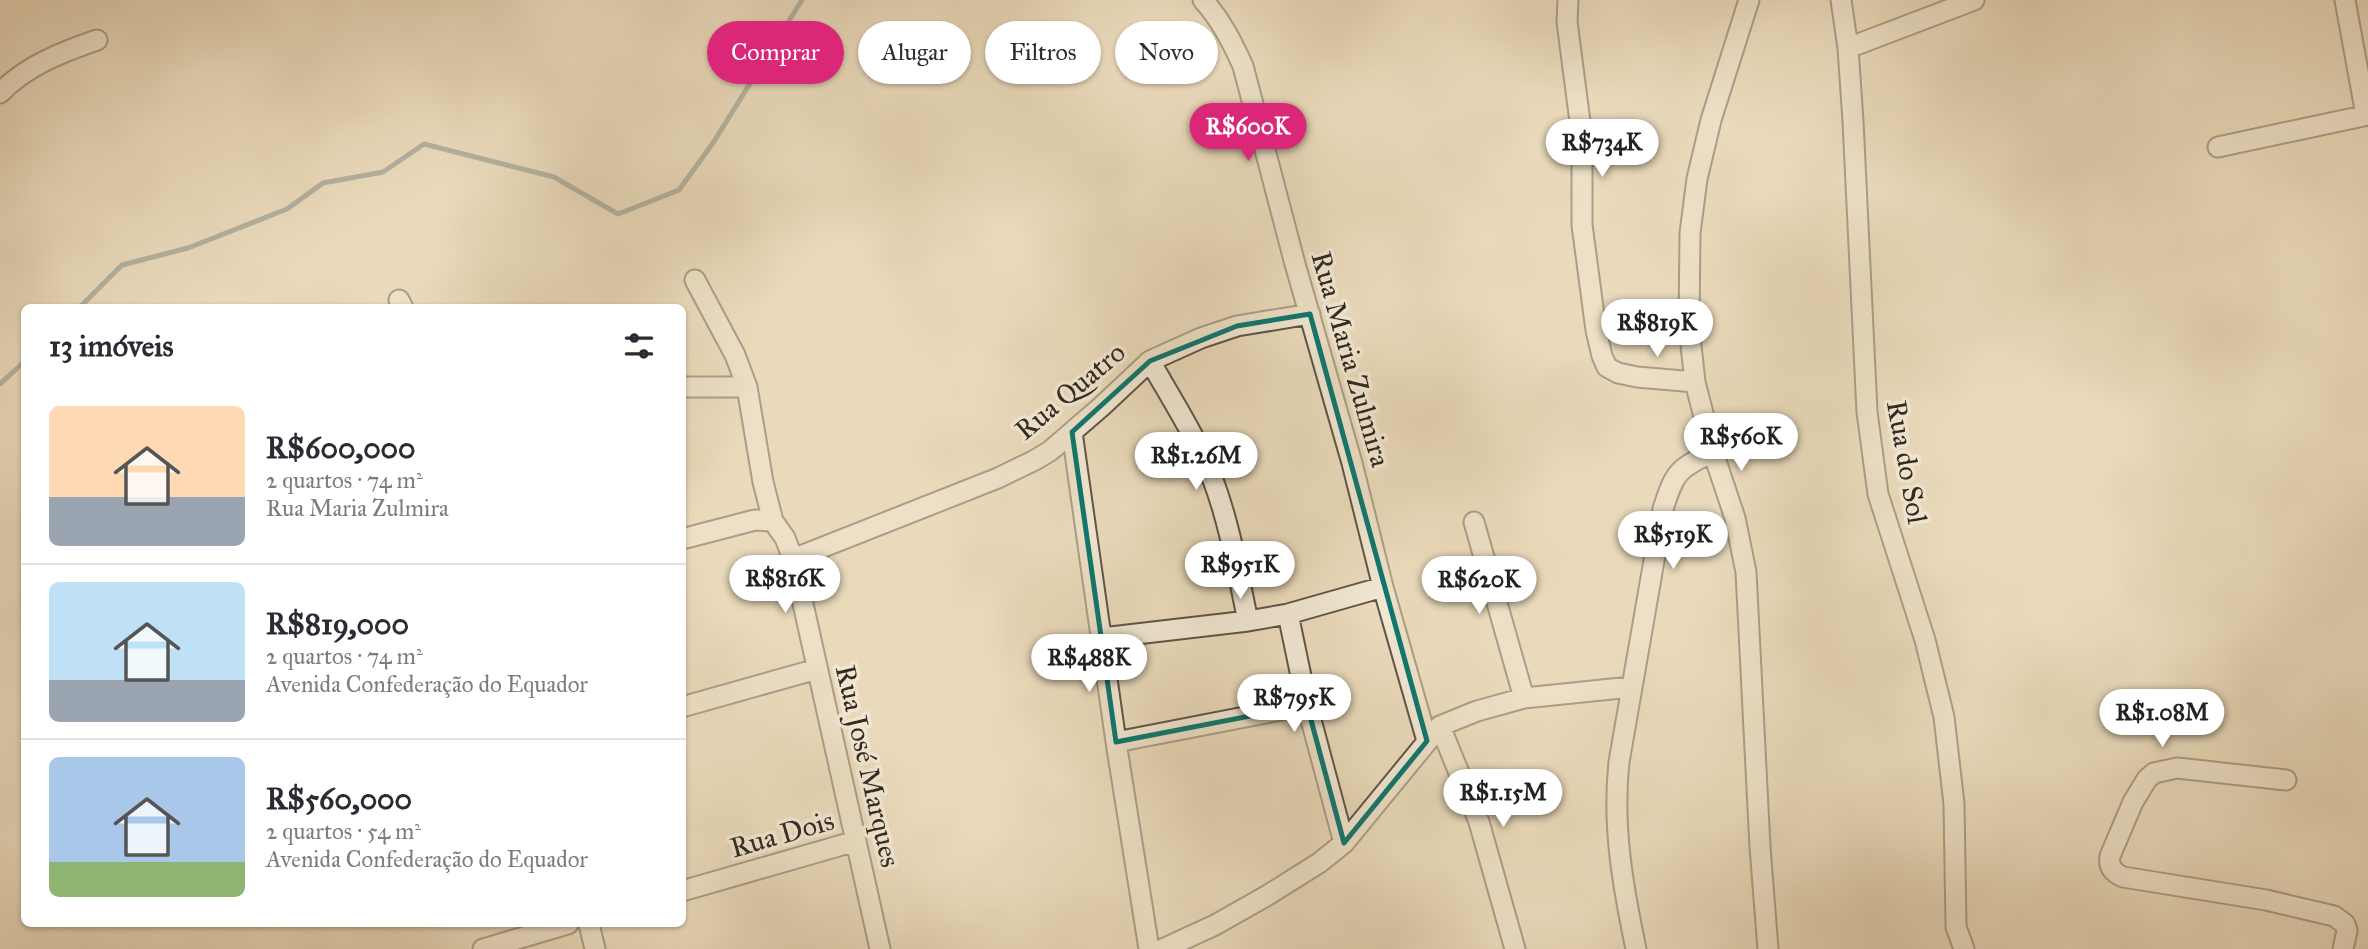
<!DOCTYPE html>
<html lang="pt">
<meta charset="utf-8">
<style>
:root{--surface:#fff;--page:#f2f2f3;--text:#2b2b33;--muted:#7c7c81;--line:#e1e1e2;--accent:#db2777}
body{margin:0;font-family:"IM FELL Great Primer",serif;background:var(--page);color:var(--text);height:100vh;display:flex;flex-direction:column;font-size:26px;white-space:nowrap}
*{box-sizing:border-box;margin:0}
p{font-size:23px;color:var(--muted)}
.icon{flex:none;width:38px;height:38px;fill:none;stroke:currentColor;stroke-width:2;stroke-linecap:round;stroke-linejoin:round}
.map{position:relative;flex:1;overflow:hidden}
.details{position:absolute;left:21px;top:304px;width:665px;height:623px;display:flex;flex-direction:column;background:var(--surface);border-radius:10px;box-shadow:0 2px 5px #0004}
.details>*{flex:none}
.hud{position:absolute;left:707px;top:21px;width:665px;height:63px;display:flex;gap:14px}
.price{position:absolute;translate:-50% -60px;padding:0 16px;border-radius:24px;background:#fff;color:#222;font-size:23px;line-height:46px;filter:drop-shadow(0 2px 4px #0008)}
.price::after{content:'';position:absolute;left:50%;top:42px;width:21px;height:16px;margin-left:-10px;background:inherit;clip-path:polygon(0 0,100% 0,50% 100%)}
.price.current{background:var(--accent);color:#fff}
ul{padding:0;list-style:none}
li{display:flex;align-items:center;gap:21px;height:175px;padding:0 28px}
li+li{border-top:2px solid var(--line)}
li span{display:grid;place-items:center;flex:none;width:196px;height:140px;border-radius:10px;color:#555}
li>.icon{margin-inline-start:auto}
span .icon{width:84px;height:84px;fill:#fffc;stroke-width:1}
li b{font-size:30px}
h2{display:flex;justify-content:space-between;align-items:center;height:84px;padding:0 28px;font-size:30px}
.pill{padding:0 24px;border-radius:32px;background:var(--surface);box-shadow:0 2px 5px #0004;font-size:24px;line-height:63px}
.pill.current{background:var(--accent);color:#fff}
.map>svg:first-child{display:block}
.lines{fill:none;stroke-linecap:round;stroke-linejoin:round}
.stream{stroke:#717f7c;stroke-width:5}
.street-casing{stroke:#605547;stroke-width:23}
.street{stroke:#f1e7d3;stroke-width:19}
.marked{fill:none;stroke:#0f766e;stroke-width:5;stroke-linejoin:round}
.labels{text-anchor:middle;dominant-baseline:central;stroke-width:7;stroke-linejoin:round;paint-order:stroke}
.street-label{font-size:28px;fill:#322920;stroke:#f1e7d3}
</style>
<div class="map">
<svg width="2368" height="949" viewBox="0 0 2368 949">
<rect width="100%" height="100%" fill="#eadabb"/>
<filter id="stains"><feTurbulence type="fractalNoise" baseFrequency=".00286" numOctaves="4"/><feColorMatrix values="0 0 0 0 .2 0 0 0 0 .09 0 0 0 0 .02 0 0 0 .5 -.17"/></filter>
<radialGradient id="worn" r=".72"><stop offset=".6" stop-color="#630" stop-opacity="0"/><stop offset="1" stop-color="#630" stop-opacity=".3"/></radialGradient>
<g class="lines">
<!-- stream -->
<path class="stream" d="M 79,308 L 122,265 L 188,248 L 287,209 L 323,183 L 383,172 L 424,144 L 554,177 L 618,214 L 679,190 L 713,143 L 802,0
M 0,384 L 24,362"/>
<defs>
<path id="street" d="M 1203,0 C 1221,20 1232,42 1243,66 L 1295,264 L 1352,463 L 1383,587 L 1427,741
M 1568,0 L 1567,22 L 1582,137 L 1582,225 L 1596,330 L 1602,356 L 1607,367 L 1618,373 L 1637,377 L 1695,382
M 1749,0 L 1711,120 L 1697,179 L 1690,233 L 1689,327 L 1695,382 L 1713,452 L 1735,518 L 1746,572 L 1760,847 L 1768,949
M 1841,0 L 1848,48 L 1853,121 L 1867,412 L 1878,494 L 1925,640 L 1944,717 L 1954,804 L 1956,927 L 1964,949
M 2345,0 L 2366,115
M 1848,48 L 1974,0
M 0,93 C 26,66 62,52 97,40
M 2218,147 L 2368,115
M 695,280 L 735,355 L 747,387 L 763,482 L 773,521 L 785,538 L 793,559 L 880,949
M 399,300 L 403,308
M 1150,361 C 1172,400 1197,438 1213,480 C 1230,525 1238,574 1248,621
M 682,387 L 747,387
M 1072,432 L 1116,742 L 1149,949
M 1474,522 L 1524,698
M 682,539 L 755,520 L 773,521
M 793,559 L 998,478 L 1035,460 L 1050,451 L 1101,407 L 1150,361 L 1201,338 L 1237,326 L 1310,314
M 1288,614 L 1307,705 L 1344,843
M 1102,638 L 1248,621 L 1288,614 L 1383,587
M 682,707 L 817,669
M 1440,726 L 1479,822 L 1515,949
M 1116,742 L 1307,705
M 2286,780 L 2177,768 L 2154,773 L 2147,779 L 2133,802 L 2110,856 C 2108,867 2114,873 2123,877 L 2266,900 L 2334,916 L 2345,924 L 2347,931 L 2343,949
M 682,891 L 856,841
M 589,924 L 595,949
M 483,949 L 568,924
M 1163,949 L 1215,925 L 1268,895 L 1319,863 L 1344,843 L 1440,726 L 1477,711 L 1524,698 L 1631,687
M 1636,949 C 1623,887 1612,826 1619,762 L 1663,509 C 1675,471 1678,469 1713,452"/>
</defs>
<!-- street casing -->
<use href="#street" class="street-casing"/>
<!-- street -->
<use href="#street" class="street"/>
</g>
<!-- marked area -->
<path d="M0 0H2368V949H0ZM 1310,314 L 1427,741 L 1344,843 L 1307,705 L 1116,742 L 1072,432 L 1150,361 L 1237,326 Z" fill="#eadabb" fill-opacity=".55" fill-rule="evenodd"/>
<path class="marked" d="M 1310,314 L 1427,741 L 1344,843 L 1307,705 L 1116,742 L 1072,432 L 1150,361 L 1237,326 Z"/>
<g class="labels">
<!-- street labels -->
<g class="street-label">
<text transform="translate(1351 359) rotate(74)">Rua Maria Zulmira</text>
<text transform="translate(1070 391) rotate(-40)">Rua Quatro</text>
<text transform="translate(1907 462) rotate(80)">Rua do Sol</text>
<text transform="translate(868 766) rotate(77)">Rua José Marques</text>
<text transform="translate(782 834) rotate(-16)">Rua Dois</text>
</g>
</g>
<rect width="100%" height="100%" filter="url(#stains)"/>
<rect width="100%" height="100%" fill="url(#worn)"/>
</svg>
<b class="price current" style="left:1248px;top:163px">R$600K</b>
<b class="price" style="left:1602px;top:179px">R$734K</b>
<b class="price" style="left:1657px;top:359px">R$819K</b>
<b class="price" style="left:1741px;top:473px">R$560K</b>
<b class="price" style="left:1196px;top:492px">R$1.26M</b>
<b class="price" style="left:1673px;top:571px">R$519K</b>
<b class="price" style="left:1240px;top:601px">R$951K</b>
<b class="price" style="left:785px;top:615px">R$816K</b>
<b class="price" style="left:1479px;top:616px">R$620K</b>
<b class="price" style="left:1089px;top:694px">R$488K</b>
<b class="price" style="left:1294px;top:734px">R$795K</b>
<b class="price" style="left:2162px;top:749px">R$1.08M</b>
<b class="price" style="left:1503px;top:829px">R$1.15M</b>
<div class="hud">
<a class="pill current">Comprar</a>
<a class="pill">Alugar</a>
<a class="pill">Filtros</a>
<a class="pill">Novo</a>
</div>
<section class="details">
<h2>13 imóveis<svg class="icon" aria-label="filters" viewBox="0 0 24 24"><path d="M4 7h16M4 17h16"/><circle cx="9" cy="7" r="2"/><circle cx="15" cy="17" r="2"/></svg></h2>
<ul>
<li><span style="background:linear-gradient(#ffd9b3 65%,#9aa5b1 0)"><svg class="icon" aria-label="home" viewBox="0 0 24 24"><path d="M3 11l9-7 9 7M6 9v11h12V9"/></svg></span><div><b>R$600,000</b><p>2 quartos · 74 m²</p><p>Rua Maria Zulmira</p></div></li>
<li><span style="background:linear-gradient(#bfe0f5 70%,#9aa5b1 0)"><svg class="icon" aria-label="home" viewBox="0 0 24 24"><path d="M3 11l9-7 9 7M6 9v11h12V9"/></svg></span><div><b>R$819,000</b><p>2 quartos · 74 m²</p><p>Avenida Confederação do Equador</p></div></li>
<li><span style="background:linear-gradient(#a9c7e8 75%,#8fb573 0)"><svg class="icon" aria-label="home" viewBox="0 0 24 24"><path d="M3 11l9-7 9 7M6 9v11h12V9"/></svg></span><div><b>R$560,000</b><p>2 quartos · 54 m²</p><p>Avenida Confederação do Equador</p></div></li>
</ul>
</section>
</div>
